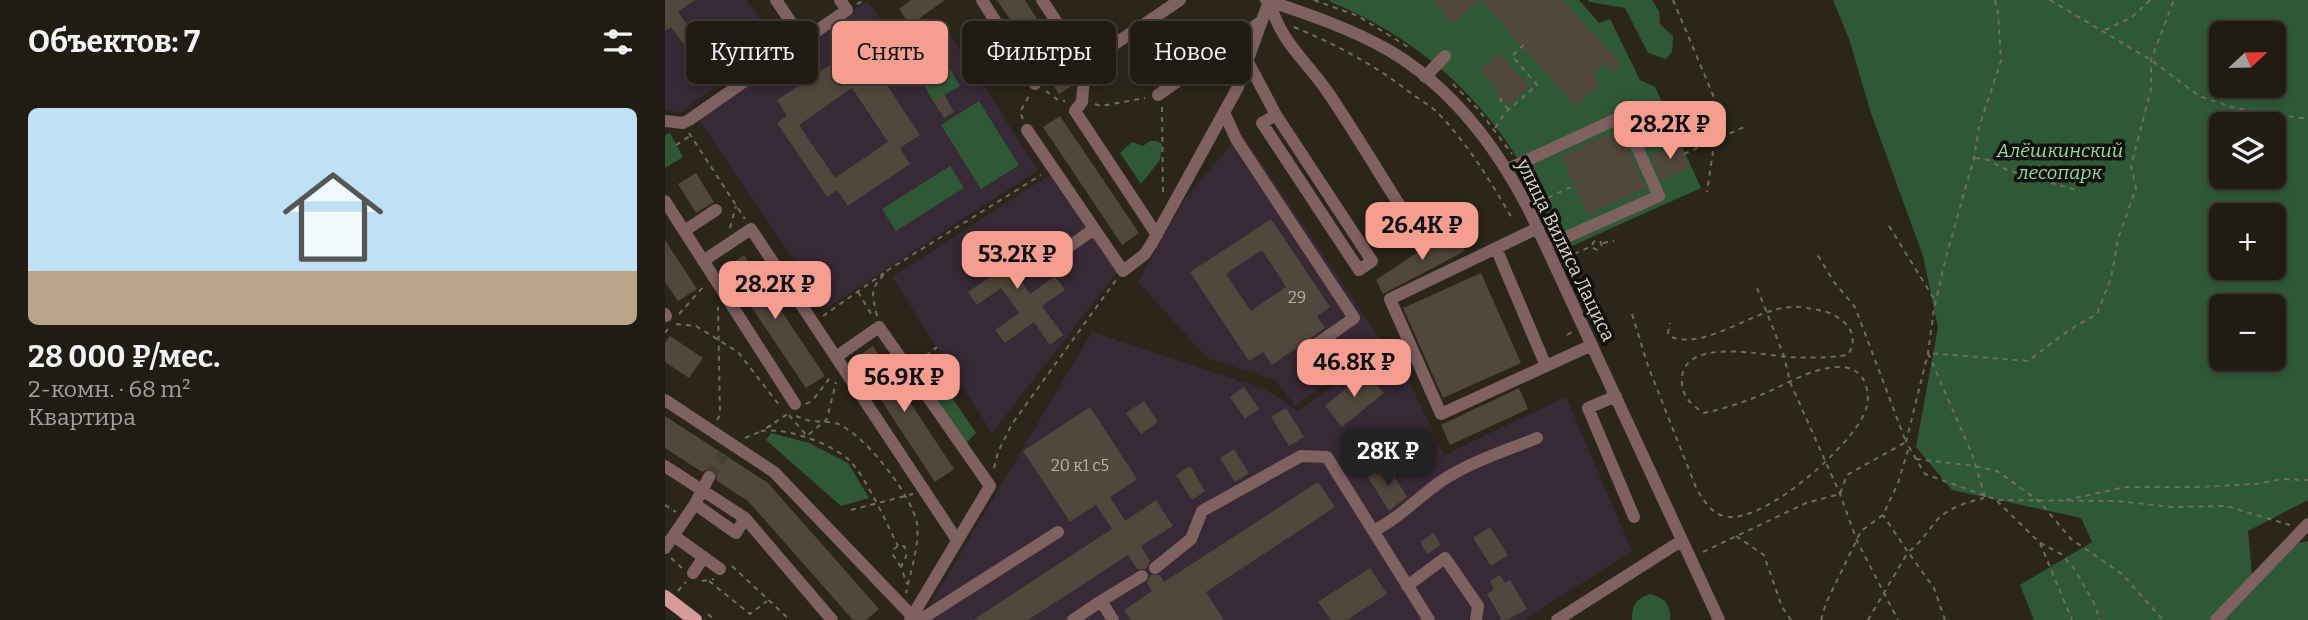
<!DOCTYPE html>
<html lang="ru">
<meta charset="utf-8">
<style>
:root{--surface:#201c13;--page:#28251c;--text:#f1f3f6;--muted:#a2a1a0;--line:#3d3a33;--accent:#f59d8e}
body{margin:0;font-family:Bitter,serif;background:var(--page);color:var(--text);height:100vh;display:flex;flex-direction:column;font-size:26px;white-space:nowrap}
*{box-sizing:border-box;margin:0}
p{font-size:23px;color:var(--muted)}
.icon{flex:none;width:38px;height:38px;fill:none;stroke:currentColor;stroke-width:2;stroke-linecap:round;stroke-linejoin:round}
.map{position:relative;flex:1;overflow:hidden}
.sheet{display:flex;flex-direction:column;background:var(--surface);width:665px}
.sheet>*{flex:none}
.banner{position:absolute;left:21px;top:21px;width:665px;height:63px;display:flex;gap:14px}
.needle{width:46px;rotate:68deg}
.buttons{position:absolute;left:1544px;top:21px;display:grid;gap:14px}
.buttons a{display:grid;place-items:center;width:77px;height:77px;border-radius:10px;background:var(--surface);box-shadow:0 4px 10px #0003,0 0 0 2px var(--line);font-size:35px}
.price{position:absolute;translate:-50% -60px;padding:0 16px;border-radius:14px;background:var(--accent);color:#111;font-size:23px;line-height:46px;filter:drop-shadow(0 2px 4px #0008)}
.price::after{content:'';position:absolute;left:50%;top:42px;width:21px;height:16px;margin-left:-10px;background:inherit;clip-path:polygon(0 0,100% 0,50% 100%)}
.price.active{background:#222;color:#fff}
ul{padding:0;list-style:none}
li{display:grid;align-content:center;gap:14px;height:371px;padding:0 28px}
li span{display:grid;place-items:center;height:217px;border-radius:10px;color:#555}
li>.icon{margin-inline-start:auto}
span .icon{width:126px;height:126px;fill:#fffc;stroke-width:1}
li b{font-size:30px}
h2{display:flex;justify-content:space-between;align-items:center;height:84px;padding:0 28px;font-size:30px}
.tag{padding:0 24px;border-radius:10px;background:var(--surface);box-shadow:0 4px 10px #0003,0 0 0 2px var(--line);font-size:24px;line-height:63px}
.tag.active{background:var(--accent);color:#111}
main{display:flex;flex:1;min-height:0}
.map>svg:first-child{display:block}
.education{fill:#372935}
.green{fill:#2f5936;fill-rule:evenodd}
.building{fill:#52473c;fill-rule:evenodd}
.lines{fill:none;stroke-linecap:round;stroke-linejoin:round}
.minor-tunnel{stroke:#454134;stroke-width:12;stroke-dasharray:12 6;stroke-linecap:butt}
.path{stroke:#706c61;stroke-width:2;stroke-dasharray:5 5;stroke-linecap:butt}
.minor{stroke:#7f6160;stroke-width:12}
.major{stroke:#d79b9a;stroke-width:14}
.labels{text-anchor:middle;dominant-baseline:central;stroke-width:7;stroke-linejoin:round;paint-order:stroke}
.number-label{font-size:16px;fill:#b8b3aa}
.park-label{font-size:19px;font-style:italic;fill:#92dc9c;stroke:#120f0a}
.street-label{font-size:19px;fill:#dad7cf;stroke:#120f0a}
</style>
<main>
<section class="sheet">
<h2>Объектов: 7<svg class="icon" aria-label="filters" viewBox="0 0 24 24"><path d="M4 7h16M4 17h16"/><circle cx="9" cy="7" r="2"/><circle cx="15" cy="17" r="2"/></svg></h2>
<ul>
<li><span style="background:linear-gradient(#bfe0f5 75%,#b9a48a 0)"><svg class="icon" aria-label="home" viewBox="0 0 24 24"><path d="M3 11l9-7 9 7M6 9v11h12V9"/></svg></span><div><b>28 000 ₽/мес.</b><p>2-комн. · 68 m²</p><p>Квартира</p></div></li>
</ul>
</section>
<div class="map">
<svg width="1643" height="620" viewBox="0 0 1643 620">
<rect width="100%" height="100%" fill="#2b2619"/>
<!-- education -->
<path class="education" d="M 0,0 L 82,0 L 110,42 L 15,113 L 0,110 Z
M 202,1 L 235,45 L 275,18 L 373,170 L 162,308 L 33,119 Z
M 576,133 L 719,345 L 630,406 L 612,381 L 542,358 L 473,282 L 519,200 Z
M 386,174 L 454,270 L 327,433 L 227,277 Z
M 427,332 L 600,389 L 633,411 L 726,343 L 779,455 L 901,397 L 967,551 L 859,620 L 256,620 Z"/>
<!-- green -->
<path class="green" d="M 666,0 L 914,0 L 934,23 L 945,19 L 975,80 L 990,87 L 1036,188 L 898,250 L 855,159 L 853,159 C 808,87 742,32 663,1 Z
M 922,0 L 987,0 L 994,11 L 995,24 L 1008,36 L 1007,52 L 1001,59 L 983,53 L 960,8 L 925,2 Z
M 1168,0 L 1643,0 L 1643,500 L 1583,531 L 1588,587 L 1630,544 L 1643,541 L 1643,620 L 1369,620 L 1355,585 L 1427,542 L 1416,518 L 1287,490 L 1251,447 L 1273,327 L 1258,256 L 1206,113 L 1184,39 ZM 1556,33 L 1608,33 L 1608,86 L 1556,86 ZM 1556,124 L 1608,124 L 1608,177 L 1556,177 ZM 1556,215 L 1608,215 L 1608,268 L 1556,268 ZM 1556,306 L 1608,306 L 1608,359 L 1556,359 Z
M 266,36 L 295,86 L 268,101 L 240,52 Z
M 314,101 L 354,165 L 316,189 L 276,125 Z
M 5,133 L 18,157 L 0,168 L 0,135 Z
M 485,141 L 492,141 L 497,144 L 495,160 L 476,184 L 455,153 L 467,142 L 478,146 Z
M 285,166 L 299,188 L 231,231 L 217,209 Z
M 262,361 L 311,433 L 297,447 L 246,373 Z
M 106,433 L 144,443 L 183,463 L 204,498 L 176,506 L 101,440 Z
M 985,594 C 1000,598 1006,604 1005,620 L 967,620 C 967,605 971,599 985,594 Z"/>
<!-- building -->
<path class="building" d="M 0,0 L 30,0 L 13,12 L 32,39 L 21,47 L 6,27 L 0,31 Z
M 246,0 L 280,0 L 245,25 L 234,9 Z
M 332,0 L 360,0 L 410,77 L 410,84 L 394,94 Z
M 767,0 L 815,0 L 788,24 Z
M 816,0 L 898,0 L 956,65 L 947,73 L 943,64 L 928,71 L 934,85 L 910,106 Z
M 311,18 L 318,29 L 305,39 L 297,28 Z
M 499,26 L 509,39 L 527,26 L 542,46 L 515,65 L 506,52 L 479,72 L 464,52 Z
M 834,53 L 865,87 L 846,104 L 843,100 L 840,102 L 837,99 L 831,92 L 834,90 L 815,70 Z
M 174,59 L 185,75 L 206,61 L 255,135 L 235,148 L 245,164 L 183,206 L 172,190 L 162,197 L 112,123 L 122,116 L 112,100 ZM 187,88 L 223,142 L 170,178 L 134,125 Z
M 279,94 L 289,112 L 279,118 L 268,101 Z
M 395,116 L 474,233 L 457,245 L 378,127 Z
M 954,130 L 981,188 L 922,214 L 896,156 Z
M 1013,142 L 1025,167 L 997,181 L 985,155 Z
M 31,173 L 49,202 L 31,213 L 13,184 Z
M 606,219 L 665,307 L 652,316 L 660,328 L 607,365 L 598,352 L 584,361 L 525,272 ZM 597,250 L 621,287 L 586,311 L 561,274 Z
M 790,232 L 800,251 L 718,294 L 711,280 L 765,244 Z
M 318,237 L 334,260 L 363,240 L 372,253 L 348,270 L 365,294 L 390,276 L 400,290 L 377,306 L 398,335 L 385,345 L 369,322 L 340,343 L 330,330 L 354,313 L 336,288 L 312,305 L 303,292 L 326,276 L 305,247 Z
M 0,240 L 32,289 L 13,301 L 0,282 Z
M 79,255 L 160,376 L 141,388 L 60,268 Z
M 816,273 L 856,363 L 778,398 L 738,308 Z
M 5,336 L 38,358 L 24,378 L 0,362 L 0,343 Z
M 208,346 L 289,469 L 270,482 L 189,359 Z
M 701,372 L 719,393 L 677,427 L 660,406 Z
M 579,387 L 594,409 L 580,419 L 565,397 Z
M 854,388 L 863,409 L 785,445 L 776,425 Z
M 479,401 L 493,422 L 476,434 L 461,413 Z
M 425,407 L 472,479 L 445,497 L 460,521 L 491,500 L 508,526 L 476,546 L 485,561 L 481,569 L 472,569 L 463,555 L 363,620 L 308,620 L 447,529 L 431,505 L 405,522 L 358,451 Z
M 621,408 L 639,437 L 624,446 L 606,417 Z
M 0,416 L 103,483 L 214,609 L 201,620 L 188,620 L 83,501 L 52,481 L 51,472 L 44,468 L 37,472 L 0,448 Z
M 569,449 L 584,473 L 570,482 L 555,458 Z
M 722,465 L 742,497 L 724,511 L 703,477 Z
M 525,466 L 540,491 L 527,500 L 511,475 Z
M 653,482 L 670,507 L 541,592 L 559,620 L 466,620 L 459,610 L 487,591 L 482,583 L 486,575 L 495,575 L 499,582 Z
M 825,527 L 843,555 L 826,566 L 808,538 Z
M 769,533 L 776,545 L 762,554 L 755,542 Z
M 705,568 L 722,594 L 682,620 L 666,620 L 653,602 Z
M 835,575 L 840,583 L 845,580 L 862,609 L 842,620 L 837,620 L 822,594 L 829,589 L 825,581 Z"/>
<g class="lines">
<!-- minor-tunnel -->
<path class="minor-tunnel" d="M 44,477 L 59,454"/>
<!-- path -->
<path class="path" d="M 649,0 L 693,16 L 743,47
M 1008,0 L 1048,95 L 1053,118 L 1042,192
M 1330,0 L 1333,13 L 1336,61 L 1314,127 L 1309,158 L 1281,257 L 1269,309 L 1263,353 L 1241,442 L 1260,474 L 1332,500 L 1451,501 L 1508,507 L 1561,506 L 1625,525
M 1385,0 L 1486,60 L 1534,96 L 1570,108 L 1643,119
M 192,4 L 200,0
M 629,27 C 672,45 710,65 747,94 C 755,100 766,106 773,113 C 803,144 826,182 848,220
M 1440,30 L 1467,17 L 1485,0
M 788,84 L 813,109 L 847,154
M 381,91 L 393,100 L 400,101
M 837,99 L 835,100 L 843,109
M 430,104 L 436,106 L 480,98
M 497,107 L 498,196
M 358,119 L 355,112 L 364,96
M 830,128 L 840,113 L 872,85 L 847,56 L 863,41
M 24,133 L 80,219
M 11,145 L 25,136
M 1019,154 L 1079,127
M 1310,158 L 1323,160 L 1342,170 L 1415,191
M 874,202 L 910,185
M 1224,226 L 1271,302
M 65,228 L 71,206
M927.5 245a4.5 4.5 0 1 1 9 0a4.5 4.5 0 1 1-9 0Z
M 938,243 L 949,241
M 900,258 L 927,246
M 1092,288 L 1119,356 L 1125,382 L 1175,494 L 1192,541 L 1233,620
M 193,292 L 208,317
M 14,314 L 40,285
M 967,314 L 983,366 L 1032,490 C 1039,500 1045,512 1058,516 C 1096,527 1185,447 1199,414 C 1204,403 1204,393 1200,383 C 1196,372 1186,367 1175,367 C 1150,367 1127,381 1105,391 C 1083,401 1062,408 1039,413 C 1026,405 1016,396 1017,379 C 1018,337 1098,355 1123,357 C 1143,358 1163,358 1183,355 C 1189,344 1190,335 1182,325 C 1172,315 1162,311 1148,309 C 1141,308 1133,306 1126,307 C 1088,309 1042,350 1006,337 L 1003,333 L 1005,323
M 158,316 L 219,273
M 212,316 C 206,289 205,290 223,270 L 376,175
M 11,324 L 31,326 L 73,352 L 115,406
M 0,333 L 4,327
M 902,335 L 907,332
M 253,362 L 272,347
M 141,404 L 148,400 L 167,375
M 124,415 L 142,436 L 162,419 L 171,382
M 131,416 C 136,418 141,420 147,421 C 155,422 166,421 173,424 C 200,435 247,495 252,524 C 255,543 245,574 241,593
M 52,420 L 55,415 L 53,307
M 101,428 L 124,413
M 102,428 L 112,422
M 96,431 C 121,427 166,443 185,461 C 201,477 222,524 233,546
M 80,438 L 94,432
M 1251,459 L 1310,466 L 1332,471 L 1374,501 L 1406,539 L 1457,574 L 1498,620
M 329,468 L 333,452 L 347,424 L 451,280
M 1320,497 L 1307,454 L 1263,353 L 1363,361 L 1404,330 L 1432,314 L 1446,278 L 1453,239 L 1471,188 L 1466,166 L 1486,89 L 1486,60 L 1509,0
M 1401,500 L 1460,487 L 1533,487 L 1591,484 L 1618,479 L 1643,480
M 1332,501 L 1374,542 L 1396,554 L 1408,567 L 1428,601 L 1435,620
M 0,505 L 11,512
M 186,510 L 248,494
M 1071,536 L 1099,555 L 1117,607 L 1126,620
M 1375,543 L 1407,620
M 1038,552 L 1141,503 L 1175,494 L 1182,475 L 1241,442 L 1190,307 L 1169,282 L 1152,254
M 6,558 L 17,568
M 67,566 L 125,620
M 236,567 L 228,555 L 229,549 L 233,546 L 239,546 C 244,556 240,558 236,567 L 242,584
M 37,581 L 49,579
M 44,581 L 85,614 L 102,601
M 13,591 L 21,582
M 43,614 L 50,620
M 1156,620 L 1161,603 L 1196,531 L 1218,515 L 1233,483 L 1243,450
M 1203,620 L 1243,552 L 1218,515
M 1280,620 L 1269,588 L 1243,552 C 1256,543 1263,530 1273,519 C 1285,507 1303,502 1319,498"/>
<!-- minor -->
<path class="minor" d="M 111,0 L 138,40
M 317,0 L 370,84
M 377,0 L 420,64 L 515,0
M 601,0 C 643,14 687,29 725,51 C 787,88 833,149 865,212 L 1054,620
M 604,1 C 617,44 638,57 662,91 C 688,129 712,170 737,209
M 583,62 L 611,115 L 707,261 L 694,270 L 597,123 L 611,115
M 420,64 L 417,102 L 410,111 L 492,235
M 760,77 L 780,56
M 493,95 L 597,21
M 559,112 L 571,139 L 689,318 L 652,344
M 0,121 L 18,123 L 24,120 L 182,10 L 175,0
M 362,130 L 458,271 L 480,254 L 487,243 L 573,87 L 604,1
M 843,169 L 958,116 L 994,196 L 881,246
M 0,201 L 130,404
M 19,231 L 51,210
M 831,248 L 881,366 L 776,414 L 725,299 L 852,238 L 873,228
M 38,261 L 86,229 L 292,540
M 377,266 L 429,229
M 0,314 L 1,316
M 171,357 L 214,327 L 325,486 L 245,620
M 881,366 L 927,345
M 951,396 L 923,408 L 969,517
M 0,400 L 109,472 L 247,616 L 258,618 L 393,532
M 0,466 L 80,518 L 167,620
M 30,504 L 71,533 L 80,518
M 708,531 C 735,518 754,496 778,480 C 807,461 840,451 872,438
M 9,536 L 55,569
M 0,548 L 30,504 L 44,477
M 490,568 L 526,539 L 537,511 L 636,456 L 662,457 L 764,620
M 28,573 L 39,557
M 742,586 L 780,558 L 813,606 L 811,620
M 408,620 L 436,601
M 448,620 L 436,601 L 477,576
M 892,620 L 1016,541
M 1551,620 L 1643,524"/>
<!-- major -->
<path class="major" d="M 0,597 L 30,620"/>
</g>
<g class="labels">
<!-- number labels -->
<g class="number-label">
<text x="632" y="297">29</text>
<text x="415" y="465">20 к1 с5</text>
</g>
<!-- park labels -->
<g class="park-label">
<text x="1395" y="150">Алёшкинский<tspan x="1395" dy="22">лесопарк</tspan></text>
</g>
<!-- street labels -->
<g class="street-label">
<text transform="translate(901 250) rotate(64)">улица Вилиса Лациса</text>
</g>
</g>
</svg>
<div class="buttons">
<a><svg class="needle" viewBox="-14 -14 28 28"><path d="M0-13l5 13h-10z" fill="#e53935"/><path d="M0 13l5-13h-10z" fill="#a2a1a0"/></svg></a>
<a><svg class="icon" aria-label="layers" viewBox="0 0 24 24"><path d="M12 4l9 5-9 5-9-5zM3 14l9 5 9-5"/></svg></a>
<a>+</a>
<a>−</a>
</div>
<b class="price" style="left:1005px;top:161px">28.2K ₽</b>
<b class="price" style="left:757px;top:262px">26.4K ₽</b>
<b class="price" style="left:352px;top:291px">53.2K ₽</b>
<b class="price" style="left:110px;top:321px">28.2K ₽</b>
<b class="price" style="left:689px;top:399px">46.8K ₽</b>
<b class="price" style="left:239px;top:414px">56.9K ₽</b>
<b class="price active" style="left:723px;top:488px">28K ₽</b>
<div class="banner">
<a class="tag">Купить</a>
<a class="tag active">Снять</a>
<a class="tag">Фильтры</a>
<a class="tag">Новое</a>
</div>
</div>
</main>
